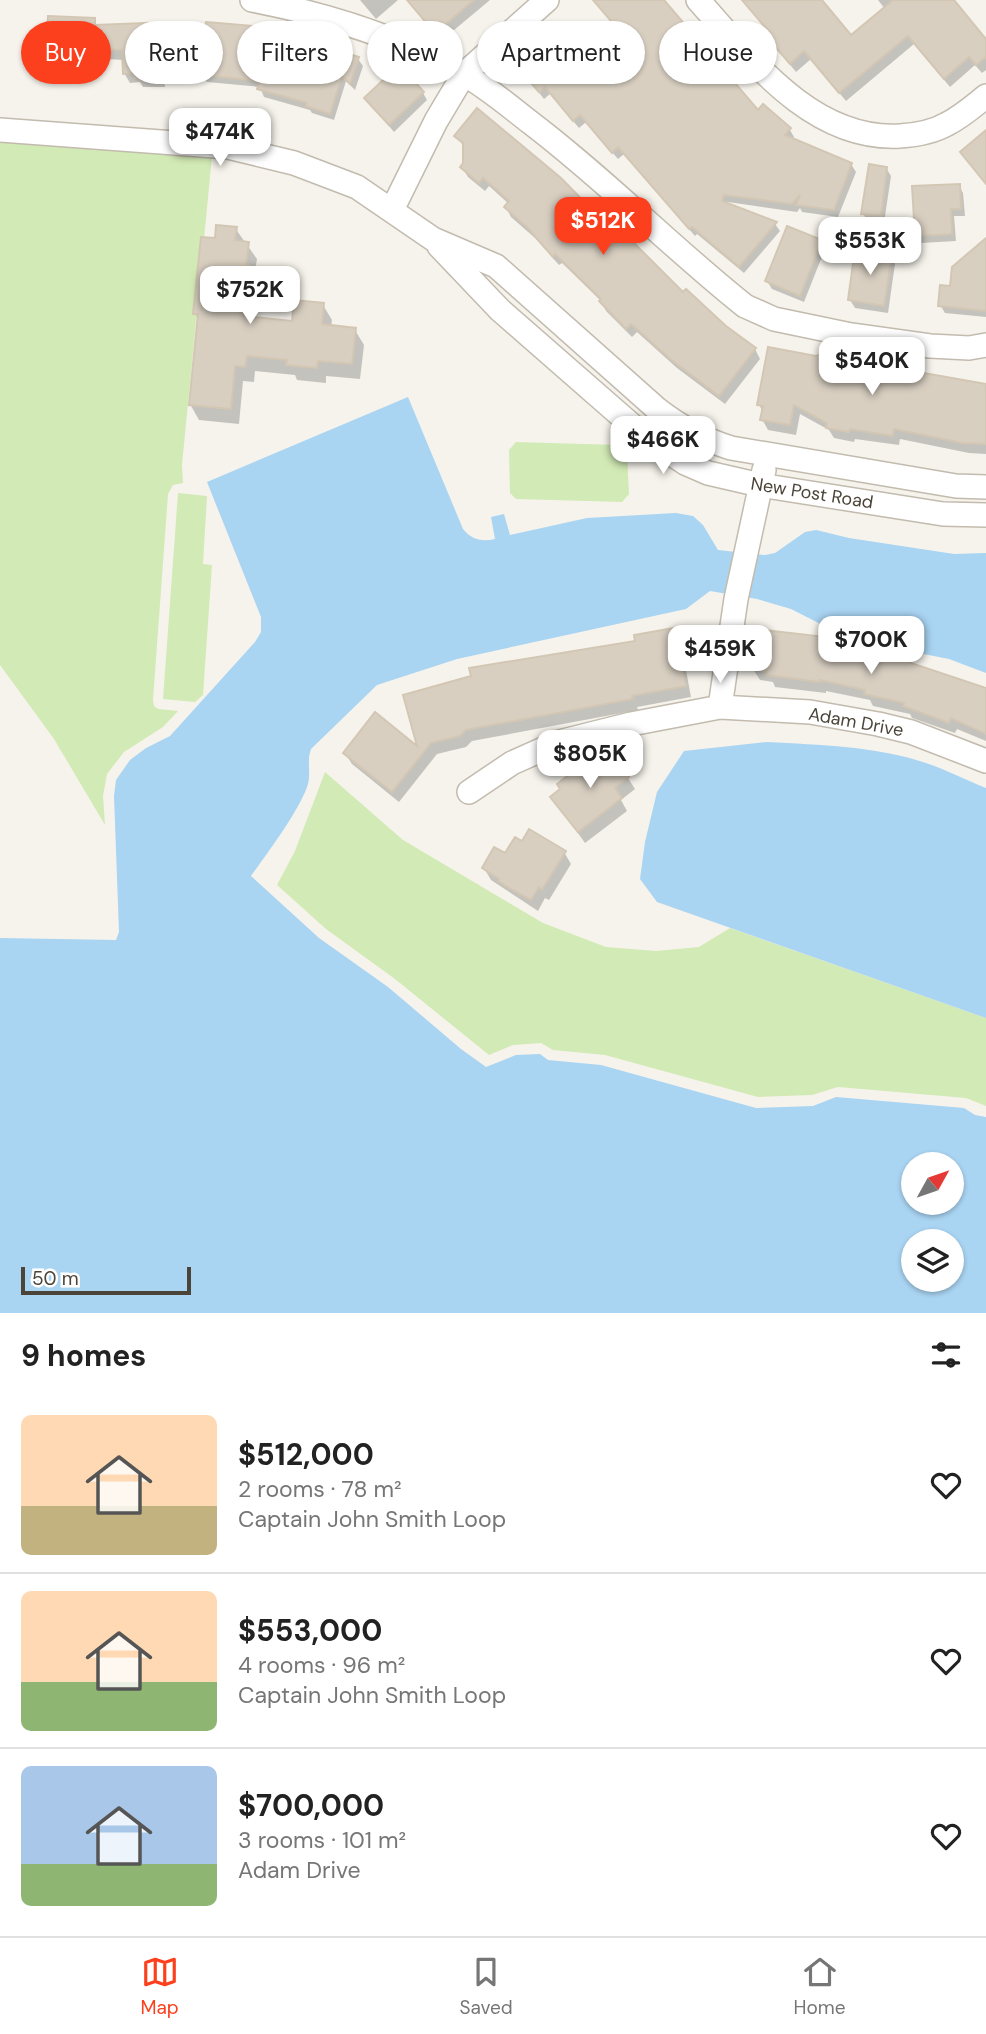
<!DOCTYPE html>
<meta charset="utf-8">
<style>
:root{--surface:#fff;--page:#f6f6f6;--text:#222;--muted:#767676;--line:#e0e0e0;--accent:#fc3f1d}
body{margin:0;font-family:"DM Sans",sans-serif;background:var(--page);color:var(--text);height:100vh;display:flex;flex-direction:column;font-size:26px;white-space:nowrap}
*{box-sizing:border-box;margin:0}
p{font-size:23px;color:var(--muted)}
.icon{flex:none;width:38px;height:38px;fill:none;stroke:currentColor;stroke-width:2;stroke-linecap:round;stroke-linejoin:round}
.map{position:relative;height:1313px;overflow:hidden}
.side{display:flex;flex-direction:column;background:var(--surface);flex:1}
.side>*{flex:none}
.top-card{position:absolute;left:21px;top:21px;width:945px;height:63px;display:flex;gap:14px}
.needle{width:46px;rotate:50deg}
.tools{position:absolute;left:901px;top:1152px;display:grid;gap:14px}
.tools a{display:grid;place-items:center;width:63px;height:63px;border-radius:50%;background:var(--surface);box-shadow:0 2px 5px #0004;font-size:35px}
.scale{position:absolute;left:21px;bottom:18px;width:170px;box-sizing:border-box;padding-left:7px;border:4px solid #4b4439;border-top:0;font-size:19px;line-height:24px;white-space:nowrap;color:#4b4439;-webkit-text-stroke:5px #fff;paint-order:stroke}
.price{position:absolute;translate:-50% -60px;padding:0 16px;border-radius:14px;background:#fff;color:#222;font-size:23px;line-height:46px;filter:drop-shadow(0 2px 4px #0008)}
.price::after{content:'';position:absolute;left:50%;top:42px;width:21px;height:16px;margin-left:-10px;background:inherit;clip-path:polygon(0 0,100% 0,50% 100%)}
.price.current{background:var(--accent);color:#fff}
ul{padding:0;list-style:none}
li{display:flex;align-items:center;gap:21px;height:175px;padding:0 21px}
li+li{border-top:2px solid var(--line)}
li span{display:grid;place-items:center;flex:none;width:196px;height:140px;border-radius:10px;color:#555}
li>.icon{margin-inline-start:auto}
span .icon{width:84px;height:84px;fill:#fffc;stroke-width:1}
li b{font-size:30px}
h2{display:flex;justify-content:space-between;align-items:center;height:84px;padding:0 21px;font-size:30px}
.tag{padding:0 24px;border-radius:32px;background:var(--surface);box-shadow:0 2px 5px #0004;font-size:24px;line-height:63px}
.tag.current{background:var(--accent);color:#fff}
.tab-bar{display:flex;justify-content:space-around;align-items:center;height:98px;border-top:2px solid var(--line);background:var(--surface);font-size:19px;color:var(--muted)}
.tab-bar a{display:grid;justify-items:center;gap:4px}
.tab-bar .current{color:var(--accent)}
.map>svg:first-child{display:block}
.green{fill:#d2eab5}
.water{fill:#a9d4f2;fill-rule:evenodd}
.shadow{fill:#0003}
.building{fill:#d8cfc1;stroke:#d3c7b4;stroke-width:2}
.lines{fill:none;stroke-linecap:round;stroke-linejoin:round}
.street-casing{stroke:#c2bbae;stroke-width:26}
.street{stroke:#fff;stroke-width:23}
.labels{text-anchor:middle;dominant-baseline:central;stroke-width:5;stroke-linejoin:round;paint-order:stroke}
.street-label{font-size:18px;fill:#4b4439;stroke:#fff}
</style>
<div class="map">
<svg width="986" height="1313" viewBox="0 0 986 1313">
<rect width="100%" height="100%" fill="#f6f3ec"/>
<!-- green -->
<path class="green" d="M 0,130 L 214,136 L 182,465 L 183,483 L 173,485 L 168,494 L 153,700 L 154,706 L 158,709 L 178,711 L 163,727 L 124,752 L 107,774 L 103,796 L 105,825 L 54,739 L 0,665 Z
M 516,442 L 619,445 L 627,452 L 629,494 L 622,502 L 516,499 L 510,493 L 509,450 Z
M 178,493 L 207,496 L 203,564 L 212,565 L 203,695 L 195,702 L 163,699 Z
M 325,772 L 403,840 L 543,923 L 606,947 L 656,951 L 699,947 L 730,928 L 986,1018 L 986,1106 L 966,1098 L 838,1087 L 812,1095 L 758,1097 L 605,1055 L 553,1050 L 541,1043 L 513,1045 L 489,1055 L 395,979 L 326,929 L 277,885 L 295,851 Z"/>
<!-- water -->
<path class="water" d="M 408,397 L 463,529 C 472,540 482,542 495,539 L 491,517 L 504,514 L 510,535 L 587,518 L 676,513 L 693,516 L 703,525 L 718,550 L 765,555 L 775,553 L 805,532 L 816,530 L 849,538 L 954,554 L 986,553 L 986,673 L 949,659 L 852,640 L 791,609 L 757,599 L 710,591 L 686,609 L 457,659 L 377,685 L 311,749 C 306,762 312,774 307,787 C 297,814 268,852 251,876 L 319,938 L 388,987 L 461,1049 L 486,1067 L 516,1055 L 540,1054 L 548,1060 L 601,1065 L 756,1108 L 813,1106 L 836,1097 L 964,1108 L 975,1115 L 986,1117 L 986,1313 L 0,1313 L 0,938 L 116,940 L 119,932 L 114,796 L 116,780 L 130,760 L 146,748 L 170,736 L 255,642 L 261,632 L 261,617 L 207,482 ZM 914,1164 L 952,1164 L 952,1202 L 914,1202 ZM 914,1241 L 952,1241 L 952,1279 L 914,1279 Z
M 767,742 C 820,745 875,746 926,763 C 947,770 966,780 986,788 L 986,1018 L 657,902 L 640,879 L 645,842 L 657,792 L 684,751 Z"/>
<!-- shadow -->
<path class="shadow" d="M 360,0 L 398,0 L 376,19 Z
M 407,0 L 490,0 L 441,41 Z
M 594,0 L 662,0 L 758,113 L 790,130 L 794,137 L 792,140 L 851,164 L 856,172 L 838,217 L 802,212 L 800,208 L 797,212 L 721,201 L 775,224 L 780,231 L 744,273 L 697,234 L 695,236 L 624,154 L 618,159 L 586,122 L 579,128 L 550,94 L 544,99 L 518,66 L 594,63 L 624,37 Z
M 742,0 L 807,0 L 851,37 L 885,9 L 878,0 L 952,0 L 986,42 L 986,70 L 982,73 L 975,65 L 950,87 L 914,44 L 846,101 L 811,59 L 796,72 L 774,45 L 768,36 L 770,33 Z
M 94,20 L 98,27 L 168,24 L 174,33 L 175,52 L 163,52 L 165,87 L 143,87 L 140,82 L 130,83 L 124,73 L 124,60 L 88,58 L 87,83 L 53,81 L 47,71 Z
M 358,59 L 363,66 L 355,90 L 346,81 L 334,120 L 312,113 L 310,110 L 264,97 L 260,87 L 207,82 L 202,75 Z
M 423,93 L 427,100 L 394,132 L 366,99 Z
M 456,136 L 603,223 L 683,295 L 755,349 L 760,359 L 725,404 L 677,368 L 637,332 L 632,337 L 606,311 L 601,301 L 562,263 L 559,265 L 535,238 L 511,217 L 506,207 L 509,204 L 489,186 L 485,191 L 468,177 L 462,167 L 465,164 L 465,148 Z
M 886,168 L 891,176 L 884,223 L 867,221 L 863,213 Z
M 959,186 L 963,193 L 965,216 L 954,216 L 956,241 L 921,243 L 917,236 Z
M 235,228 L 257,259 L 254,277 L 257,282 L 253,319 L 293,323 L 323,305 L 332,320 L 331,327 L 355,330 L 364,345 L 360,379 L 326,376 L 326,383 L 297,380 L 295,375 L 255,371 L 254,382 L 243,381 L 239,424 L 199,420 L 190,404 L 199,321 L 195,313 L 216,240 Z
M 986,240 L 986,317 L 945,313 L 940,305 Z
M 821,241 L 825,249 L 804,302 L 772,289 L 767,281 Z
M 891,256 L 895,264 L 888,313 L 855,308 L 850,300 Z
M 856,363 L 986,386 L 986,454 L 969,453 L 900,439 L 899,445 L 855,439 L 854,442 L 834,438 L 829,430 L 800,414 L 796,435 L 768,430 L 762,419 L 763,413 L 759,404 Z
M 673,629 L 680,641 L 687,640 L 693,652 L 696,668 L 686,670 L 691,697 L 637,707 L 638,710 L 472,741 L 466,747 L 437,754 L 399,802 L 352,764 L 345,753 L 421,751 L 405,696 L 638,642 Z
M 824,639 L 827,644 L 986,690 L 986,741 L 957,729 L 955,733 L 912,718 L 910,714 L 873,706 L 870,700 L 826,691 L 826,693 L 775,687 L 773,682 L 760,680 L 753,669 Z
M 628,778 L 635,789 L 621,800 L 627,811 L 585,843 L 553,798 L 562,790 Z
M 564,852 L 571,864 L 549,900 L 545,898 L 538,911 L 491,880 L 484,868 L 506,856 Z"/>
<!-- building -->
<path class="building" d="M 407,0 L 474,0 L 435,33 Z
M 593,0 L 664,0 L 758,110 L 763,104 L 791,128 L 785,135 L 852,163 L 834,210 L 796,205 L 800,195 L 792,204 L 724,195 L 722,201 L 777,222 L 739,267 L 692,227 L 689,229 L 618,147 L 612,153 L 580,115 L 573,121 L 545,87 L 539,92 L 516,66 L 562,27 L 590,61 L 593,59 L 594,61 L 623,35 Z
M 742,0 L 822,0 L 851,35 L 893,0 L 954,0 L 986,39 L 986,57 L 976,65 L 969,57 L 944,79 L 908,36 L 839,93 L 804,51 L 790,64 L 766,36 L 770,33 Z
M 48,16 L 95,18 L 95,25 L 169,22 L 170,43 L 159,43 L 160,77 L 135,78 L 135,73 L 123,74 L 122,50 L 84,49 L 82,74 L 45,72 Z
M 206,22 L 253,26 L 359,57 L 350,84 L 342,76 L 330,114 L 306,106 L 307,103 L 257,89 L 260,81 L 200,75 Z
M 399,65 L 424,92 L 389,125 L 364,98 Z
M 477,108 L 561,178 L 603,221 L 607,217 L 626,235 L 683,292 L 686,289 L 726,326 L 756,348 L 719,396 L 669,358 L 631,324 L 626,329 L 599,301 L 601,299 L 555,254 L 553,257 L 528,228 L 504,207 L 509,201 L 483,178 L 479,183 L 460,167 L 463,163 L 463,143 L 454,136 Z
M 986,130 L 986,184 L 960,152 Z
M 869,164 L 887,167 L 881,216 L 861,214 Z
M 960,184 L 961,209 L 951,209 L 952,234 L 915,236 L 912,186 Z
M 216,225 L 237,227 L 235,240 L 249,242 L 246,264 L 249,265 L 244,316 L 292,321 L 294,300 L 324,303 L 322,324 L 356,328 L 352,364 L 318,361 L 317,368 L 286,365 L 287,360 L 247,356 L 245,367 L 235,366 L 231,409 L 189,405 L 198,314 L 193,314 L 201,237 L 215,238 Z
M 787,226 L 822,240 L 800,296 L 765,281 Z
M 986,238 L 986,311 L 938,306 L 940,285 L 950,286 L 952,267 Z
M 855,249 L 892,255 L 884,306 L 848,300 Z
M 768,347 L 816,356 L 825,353 L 856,359 L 856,361 L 986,384 L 986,444 L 962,443 L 894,429 L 893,436 L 850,429 L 849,432 L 826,428 L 827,423 L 794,405 L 790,425 L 760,420 L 763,406 L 757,405 Z
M 674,628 L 678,640 L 688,639 L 691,657 L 681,659 L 686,686 L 632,696 L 633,699 L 466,730 L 460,736 L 431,743 L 392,792 L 343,753 L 375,712 L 417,746 L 403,695 L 471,676 L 469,668 L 635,641 L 634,635 Z
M 756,629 L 826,637 L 825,641 L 902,660 L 986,688 L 986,734 L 951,718 L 949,723 L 903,706 L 904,703 L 864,694 L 865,690 L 820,680 L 820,682 L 767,675 L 767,671 L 751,669 Z
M 610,751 L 629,777 L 615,788 L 622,798 L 578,832 L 550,797 L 560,789 L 557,784 L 596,754 L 600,759 Z
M 529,829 L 566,851 L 542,890 L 539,887 L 531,900 L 509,888 L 498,881 L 499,879 L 482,868 L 494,847 L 505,853 L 515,837 L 522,841 Z"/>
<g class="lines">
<defs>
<path id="street" d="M 252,0 C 325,14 397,36 462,73 C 487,87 509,106 531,123 C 606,180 672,248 745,306 L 774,319 L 851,335 L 930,346 L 969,348 L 986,345
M 698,0 C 751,59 812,141 900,136 C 916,135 933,132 947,124 C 961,117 974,106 986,96
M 0,130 L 228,147 L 294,163 L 357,187 L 433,239 L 496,266 L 657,409 C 680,427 702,439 731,448 L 956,486 L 986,487
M 392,210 L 436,121 L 464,74 L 547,0
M 439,246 L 500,310 L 643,435 L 685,463 L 708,473 L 760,485 L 943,514 L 986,515
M 720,707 L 736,599 L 764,470
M 469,792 L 512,763 L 559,742 L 631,724 L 720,707 L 810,712 L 878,724 L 911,732 L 986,761"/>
</defs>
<!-- street casing -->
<use href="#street" class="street-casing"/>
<!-- street -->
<use href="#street" class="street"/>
</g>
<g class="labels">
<!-- street labels -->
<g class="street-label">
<text transform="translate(812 493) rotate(9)">New Post Road</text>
<text transform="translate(856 722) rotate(10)">Adam Drive</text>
</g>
</g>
</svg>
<div class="tools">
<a><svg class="needle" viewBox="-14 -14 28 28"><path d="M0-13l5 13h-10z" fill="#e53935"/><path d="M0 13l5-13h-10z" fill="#767676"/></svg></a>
<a><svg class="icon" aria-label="layers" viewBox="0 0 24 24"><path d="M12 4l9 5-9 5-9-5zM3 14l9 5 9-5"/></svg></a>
</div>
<div class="scale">50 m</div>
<b class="price" style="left:220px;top:168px">$474K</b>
<b class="price current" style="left:603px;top:257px">$512K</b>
<b class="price" style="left:870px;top:277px">$553K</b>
<b class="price" style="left:250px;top:326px">$752K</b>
<b class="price" style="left:872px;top:397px">$540K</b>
<b class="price" style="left:663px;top:476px">$466K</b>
<b class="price" style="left:871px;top:676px">$700K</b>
<b class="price" style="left:720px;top:685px">$459K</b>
<b class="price" style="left:590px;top:790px">$805K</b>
<div class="top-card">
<a class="tag current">Buy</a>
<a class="tag">Rent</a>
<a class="tag">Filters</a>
<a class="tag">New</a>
<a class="tag">Apartment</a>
<a class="tag">House</a>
</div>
</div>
<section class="side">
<h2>9 homes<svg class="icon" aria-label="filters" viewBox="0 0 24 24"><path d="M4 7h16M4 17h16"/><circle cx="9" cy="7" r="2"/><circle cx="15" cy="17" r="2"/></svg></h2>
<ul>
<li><span style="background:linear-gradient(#ffd9b3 65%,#c2b280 0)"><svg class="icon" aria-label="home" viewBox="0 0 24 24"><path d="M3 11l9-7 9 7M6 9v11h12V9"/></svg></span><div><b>$512,000</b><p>2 rooms · 78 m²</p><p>Captain John Smith Loop</p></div><svg class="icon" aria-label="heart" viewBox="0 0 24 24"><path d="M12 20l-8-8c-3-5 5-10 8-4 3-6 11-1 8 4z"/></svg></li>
<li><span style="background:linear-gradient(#ffd9b3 65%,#8fb573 0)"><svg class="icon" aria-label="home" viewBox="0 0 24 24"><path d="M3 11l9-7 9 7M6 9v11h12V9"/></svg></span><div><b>$553,000</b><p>4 rooms · 96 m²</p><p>Captain John Smith Loop</p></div><svg class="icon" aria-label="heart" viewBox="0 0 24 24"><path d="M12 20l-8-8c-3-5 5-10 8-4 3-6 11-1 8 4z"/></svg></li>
<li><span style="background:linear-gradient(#a9c7e8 70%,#8fb573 0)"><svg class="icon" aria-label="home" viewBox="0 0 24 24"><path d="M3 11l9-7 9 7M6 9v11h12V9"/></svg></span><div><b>$700,000</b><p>3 rooms · 101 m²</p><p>Adam Drive</p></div><svg class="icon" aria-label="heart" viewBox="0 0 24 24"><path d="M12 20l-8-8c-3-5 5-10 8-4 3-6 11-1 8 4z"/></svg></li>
</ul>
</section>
<nav class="tab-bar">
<a class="current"><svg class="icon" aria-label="map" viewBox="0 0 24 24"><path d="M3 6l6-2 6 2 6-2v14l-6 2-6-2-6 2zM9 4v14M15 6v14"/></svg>Map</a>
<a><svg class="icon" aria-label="saved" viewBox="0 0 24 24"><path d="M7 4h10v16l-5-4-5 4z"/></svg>Saved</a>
<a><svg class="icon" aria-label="home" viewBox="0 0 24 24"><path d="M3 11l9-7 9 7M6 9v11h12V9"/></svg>Home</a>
</nav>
